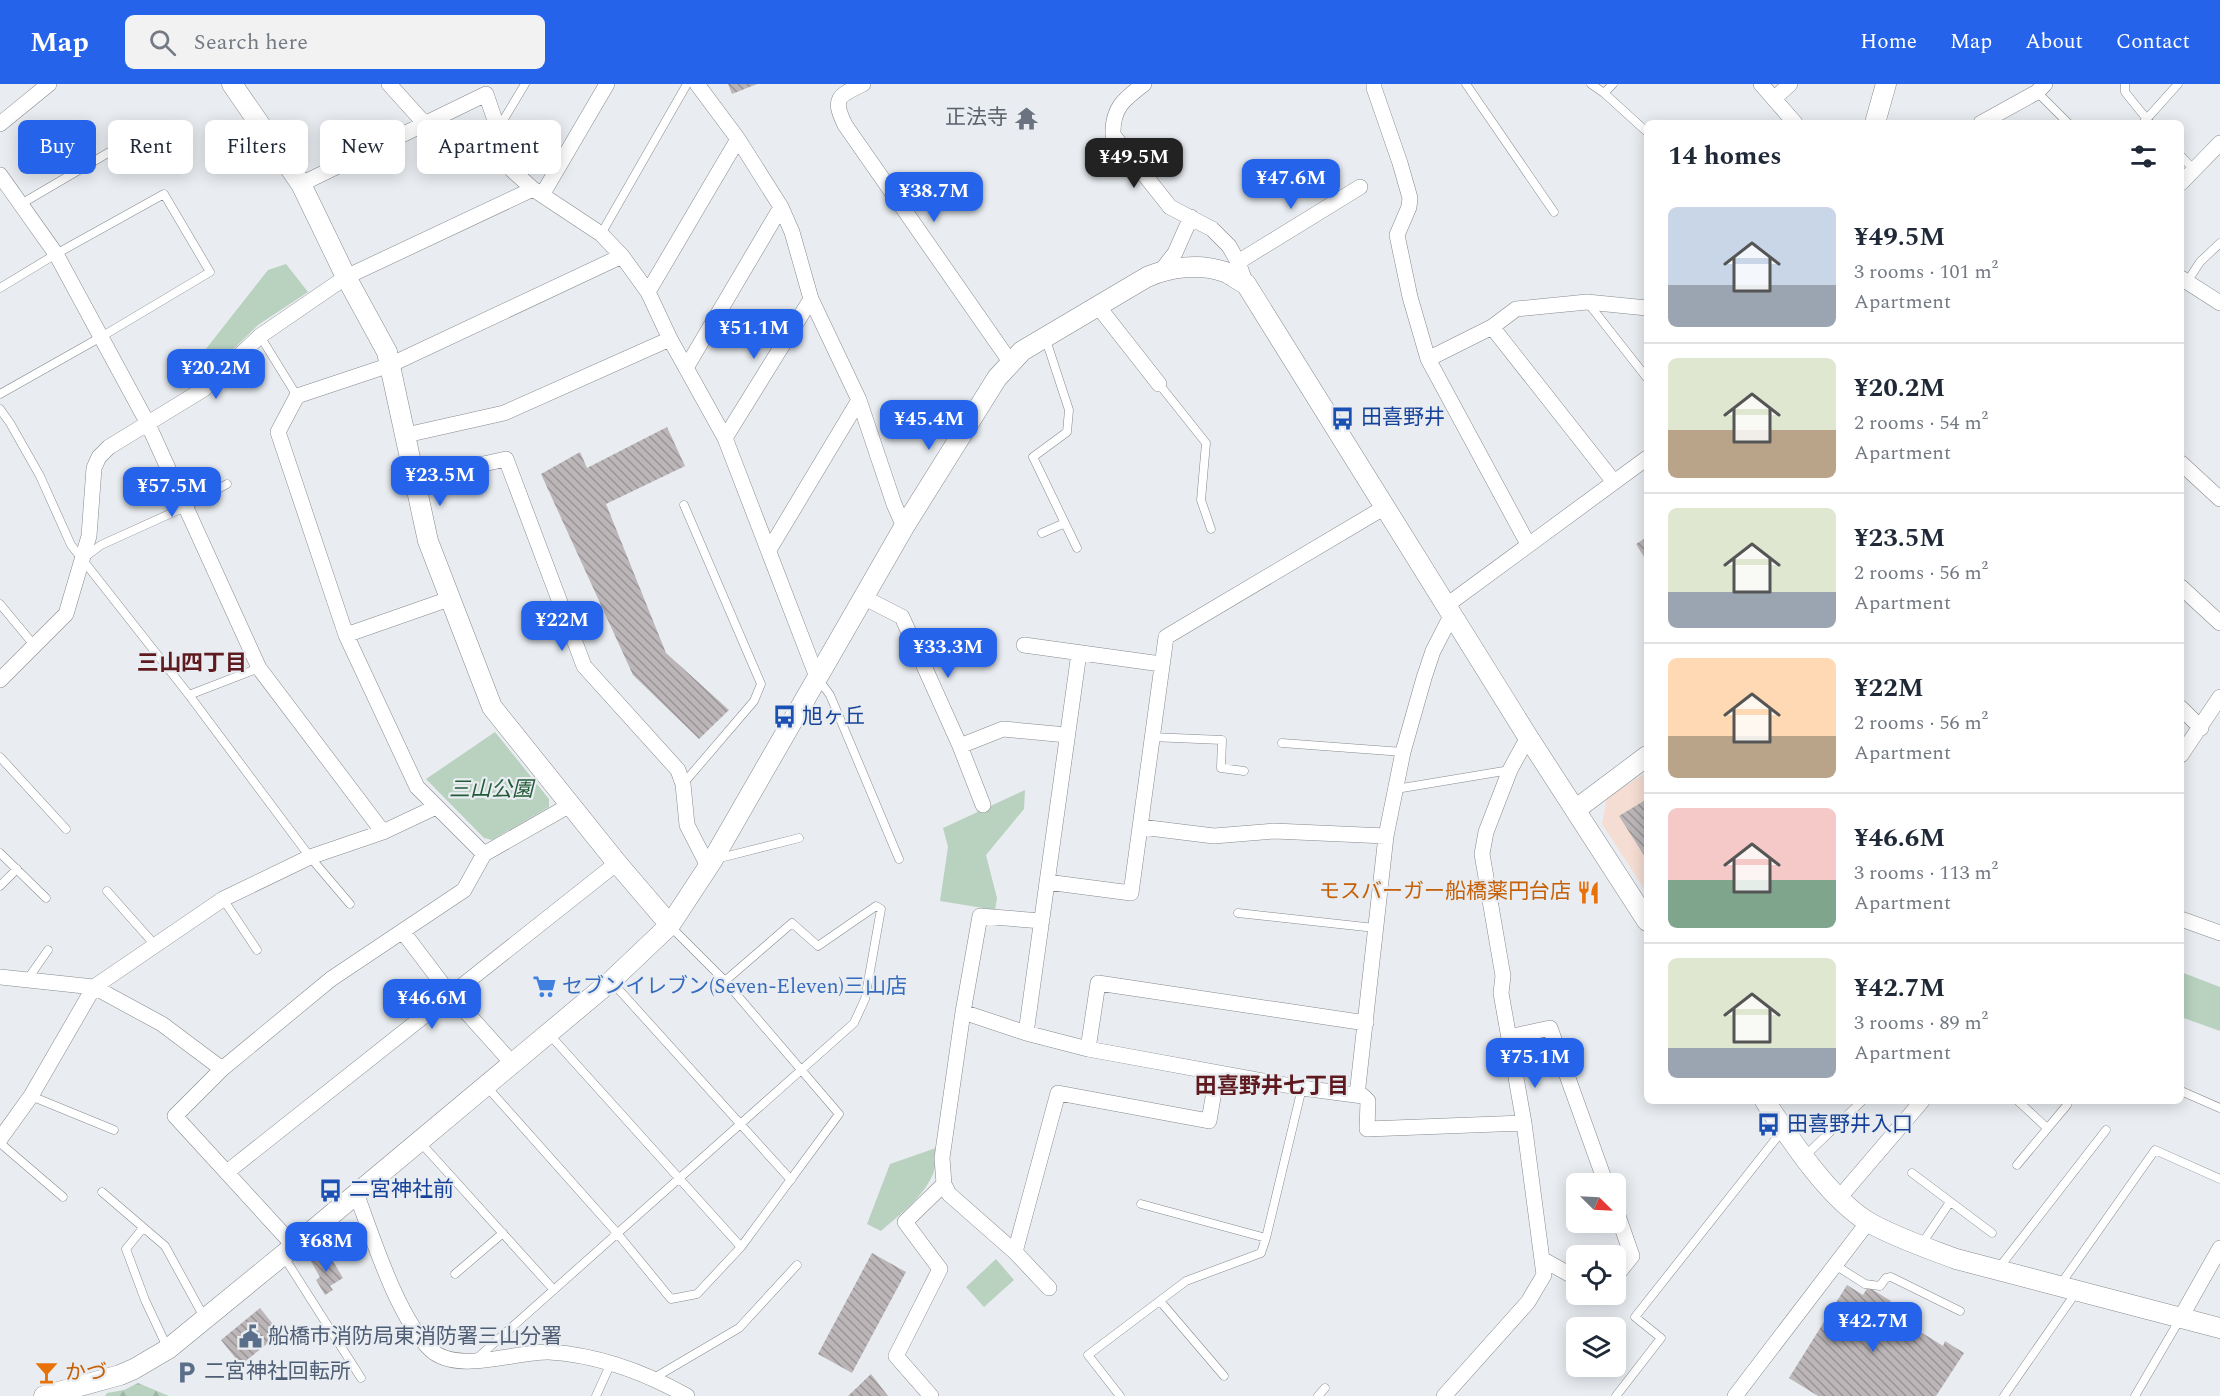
<!DOCTYPE html>
<meta charset="utf-8">
<style>
:root{--surface:#fff;--page:#f2f2f3;--text:#1f2937;--muted:#747a83;--line:#e0e1e3;--accent:#2563eb}
body{margin:0;font-family:Spectral,"Noto Sans JP",serif;background:var(--page);color:var(--text);height:100vh;display:flex;flex-direction:column;font-size:22px;white-space:nowrap}
*{box-sizing:border-box;margin:0}
p{font-size:20px;color:var(--muted)}
.icon{flex:none;width:33px;height:33px;fill:none;stroke:currentColor;stroke-width:2;stroke-linecap:round;stroke-linejoin:round}
.map{position:relative;flex:1;overflow:hidden}
.sheet{position:absolute;left:1644px;top:36px;width:540px;height:984px;display:flex;flex-direction:column;background:var(--surface);border-radius:9px;box-shadow:0 3px 15px #0003}
.sheet>*{flex:none}
.guide{position:absolute;left:18px;top:36px;width:570px;height:54px;display:flex;gap:12px}
.needle{width:39px;rotate:114deg}
.fabs{position:absolute;left:1566px;top:1089px;display:grid;gap:12px}
.fabs a{display:grid;place-items:center;width:60px;height:60px;border-radius:9px;background:var(--surface);box-shadow:0 3px 15px #0003;font-size:30px}
.price{position:absolute;translate:-50% -51px;padding:0 14px;border-radius:12px;background:var(--accent);color:#fff;font-size:20px;line-height:39px;filter:drop-shadow(0 2px 3px #0008)}
.price::after{content:'';position:absolute;left:50%;top:36px;width:18px;height:14px;margin-left:-9px;background:inherit;clip-path:polygon(0 0,100% 0,50% 100%)}
.price.on{background:#222;color:#fff}
ul{padding:0;list-style:none}
li{display:flex;align-items:center;gap:18px;height:150px;padding:0 24px}
li+li{border-top:2px solid var(--line)}
li span{display:grid;place-items:center;flex:none;width:168px;height:120px;border-radius:9px;color:#555}
li>.icon{margin-inline-start:auto}
span .icon{width:72px;height:72px;fill:#fffc;stroke-width:1}
li b{font-size:26px}
h2{display:flex;justify-content:space-between;align-items:center;height:72px;padding:0 24px;font-size:26px}
.tag{padding:0 21px;border-radius:9px;background:var(--surface);box-shadow:0 3px 15px #0003;font-size:21px;line-height:54px}
.tag.on{background:var(--accent);color:#fff}
header{display:flex;align-items:center;gap:36px;box-sizing:border-box;height:84px;padding:0 30px;background:var(--accent);color:#fff}
header strong{font-size:28px}
nav{display:flex;gap:33px;margin-inline-start:auto;font-size:21px}
.search{width:420px;height:54px;background:var(--page);display:flex;align-items:center;gap:15px;box-sizing:border-box;padding:0 21px;border-radius:9px;color:var(--muted);font-size:22px}
.map>svg:first-child{display:block}
.commercial{fill:#f5ddd3}
.forest{fill:url(#forest-firs)}
.park{fill:#b9d2bf}
.building{fill:url(#building-back-hatch)}
.lines{fill:none;stroke-linecap:round;stroke-linejoin:round}
.service-casing{stroke:#868a8e;stroke-width:9}
.minor-casing{stroke:#868a8e;stroke-width:16}
.tertiary-casing{stroke:#868a8e;stroke-width:21}
.service{stroke:#fff;stroke-width:8}
.minor{stroke:#fff;stroke-width:15}
.tertiary{stroke:#fff;stroke-width:20}
.labels{text-anchor:middle;dominant-baseline:central;stroke-width:4.5;stroke-linejoin:round;paint-order:stroke}
.worship-label{font-size:21px;fill:#5b616d;stroke:#e9edf1;text-anchor:end}
.transit-label{font-size:21px;fill:#164399;stroke:#e9edf1;text-anchor:start}
.park-label{font-size:21px;font-style:italic;fill:#215a36;stroke:#e9edf1}
.food-label{font-size:21px;fill:#c56008;stroke:#e9edf1;text-anchor:end}
.shop-label{font-size:21px;fill:#366cbe;stroke:#e9edf1;text-anchor:start}
.service-label{font-size:21px;fill:#4e5e75;stroke:#e9edf1;text-anchor:start}
.neighbourhood-label{font-size:22px;font-weight:bold;fill:#5f1a20;stroke:#e9edf1}
</style>
<header>
<strong>Map</strong>
<div class="search"><svg class="icon" aria-label="search" viewBox="0 0 24 24"><circle cx="10" cy="10" r="6"/><path d="M15 15l6 6"/></svg>Search here</div>
<nav><a>Home</a><a>Map</a><a>About</a><a>Contact</a></nav>
</header>
<div class="map">
<svg width="2220" height="1312" viewBox="0 0 2220 1312">
<defs>
<pattern id="forest-firs" width="22" height="20" patternUnits="userSpaceOnUse" patternTransform="scale(1.5)"><rect width="22" height="20" fill="#b9d2bf"/><path d="M5 1l3.5 6h-7zM16 11l3.5 6h-7z" fill="#9fb4a4"/></pattern>
<pattern id="building-back-hatch" width="6" height="6" patternUnits="userSpaceOnUse" patternTransform="scale(1.5)"><rect width="6" height="6" fill="#bcb6b8"/><path d="M-1 5l2 2M0 0l6 6M5-1l2 2" fill="none" stroke="#999496"/></pattern>
</defs>
<rect width="100%" height="100%" fill="#e9edf1"/>
<!-- commercial -->
<path class="commercial" d="M 1647,688 L 1647,809 L 1602,740 L 1607,713 Z"/>
<!-- forest -->
<path class="forest" d="M 138,1299 L 169,1312 L 105,1312 L 107,1309 L 124,1306 Z"/>
<!-- park -->
<path class="park" d="M 286,180 L 308,208 L 258,241 L 205,293 L 198,275 L 268,186 Z
M 495,648 L 549,715 L 549,723 L 492,756 L 484,754 L 426,695 Z
M 1025,706 L 1024,725 L 986,771 L 997,814 L 995,826 L 940,817 L 948,763 L 943,744 Z
M 2181,888 L 2220,903 L 2220,947 L 2181,933 Z
M 936,1064 C 942,1100 905,1126 881,1147 L 867,1140 L 890,1080 Z
M 996,1175 L 1014,1196 L 984,1223 L 966,1203 Z"/>
<!-- building -->
<path class="building" d="M 728,0 L 757,0 L 732,10 Z
M 667,343 L 685,382 L 606,420 L 666,569 L 729,626 L 699,655 L 633,591 L 541,390 L 580,368 L 587,384 Z
M 1647,453 L 1647,478 L 1636,460 Z
M 1647,715 L 1647,776 L 1619,732 Z
M 872,1169 L 906,1188 L 852,1289 L 818,1270 Z
M 320,1170 L 323,1175 L 329,1171 L 343,1194 L 330,1202 L 333,1206 L 325,1211 L 316,1196 L 320,1193 L 310,1176 Z
M 1847,1201 L 1863,1211 L 1868,1203 L 1891,1217 L 1886,1226 L 1943,1262 L 1945,1257 L 1964,1269 L 1936,1312 L 1818,1312 L 1789,1294 Z
M 260,1224 L 280,1249 L 241,1281 L 221,1256 Z
M 871,1290 L 888,1312 L 848,1312 Z"/>
<g class="lines">
<defs>
<path id="service" d="M 1466,0 L 1554,128
M 1591,0 L 1604,9 L 1647,48
M 2125,0 L 2125,8 L 2150,39
M 2037,8 L 2068,39
M 1604,9 L 1613,0
M 2143,39 L 2178,0
M 498,45 L 525,0
M 2181,72 L 2194,86
M 21,120 L 113,66
M 601,150 L 687,0
M 2187,198 L 2200,178 L 2220,159
M 0,204 L 56,170 L 164,110 L 210,188 L 101,253 L 0,310
M 1588,219 L 1647,294
M 260,252 L 297,312
M 1045,253 L 1069,326 L 1067,348 L 1033,373 L 1077,464
M 1159,300 L 1206,359 L 1201,416 L 1211,445
M 0,325 L 10,339 L 40,392 L 71,461 L 189,611 L 310,773 L 350,820
M 1042,449 L 1065,439
M 85,473 L 101,461 L 185,423 L 227,400
M 0,520 L 34,561
M 819,596 L 830,611 L 899,775
M 189,611 L 259,584
M 1151,653 L 1222,656 L 1221,684 L 1244,687
M 1282,659 L 1403,668
M 0,673 L 66,745
M 683,700 L 754,617 L 761,600 L 684,421
M 1396,705 L 1510,686
M 0,769 L 46,814
M 716,775 L 799,754
M 0,802 L 17,785
M 107,807 L 155,861
M 223,815 L 257,866
M 1238,829 L 1375,844
M 27,896 L 48,866
M 611,897 L 791,1096
M 549,950 L 741,1163
M 487,1003 L 617,1149 L 671,1215 L 697,1210 L 741,1163 L 839,1030 L 725,897 L 671,843
M 2181,1007 L 2220,1024
M 31,1012 L 114,1046
M 2018,1017 L 2047,1044
M 420,1058 L 554,1206
M 0,1059 L 63,1113
M 1805,1072 L 1862,1017
M 2017,1081 L 2067,1021
M 1912,1089 L 1992,1149
M 102,1108 L 165,1162 L 204,1233
M 1141,1120 L 1266,1154
M 143,1144 L 126,1165 L 145,1216 L 168,1265
M 1921,1161 L 1950,1118
M 284,1173 L 361,1294
M 1835,1181 L 1865,1200 L 1880,1202 L 1886,1194 L 1891,1193 L 1960,1227
M 1998,1185 L 2106,1046
M 455,1190 L 503,1149
M 2060,1201 L 2155,1066 L 2220,1095
M 1160,1217 L 1224,1292
M 476,1275 L 854,939 L 865,915 L 881,825 L 876,822 L 818,862 L 792,839 L 725,897
M 654,1294 L 739,1244 L 797,1181
M 596,1312 L 611,1279
M 1120,1312 L 1088,1271 L 1186,1197 L 1261,1169 L 1266,1154 L 1302,1004
M 1318,1312 L 1325,1304
M 1616,1312 L 1661,1254 L 1635,1233 L 1782,1047
M 2004,1312 L 2077,1207
M 2135,1312 L 2180,1235"/>
<path id="minor" d="M 389,0 L 425,40
M 697,0 L 738,55 L 781,123 L 792,148 L 811,215 L 859,316 L 894,420 L 904,443
M 863,0 C 838,12 832,14 845,41 L 1011,279
M 1144,0 C 1124,15 1112,24 1113,51 L 1170,123 L 1212,145 L 1229,162 L 1238,178 L 1246,200
M 1374,0 L 1374,4 L 1400,79 L 1410,114 L 1409,123 L 1397,151 L 1410,213 L 1428,275 L 1528,460
M 1761,0 L 1795,39
M 1775,14 L 1790,0
M 1981,39 L 2037,8 L 2045,0
M 0,40 L 49,0
M 0,91 L 56,170 L 147,338 L 259,584 L 383,748
M 2181,99 L 2220,59
M 301,100 L 486,10 L 512,86 L 533,105 L 601,150 L 622,172 L 648,208 L 670,255 L 725,354 L 817,593
M 542,111 L 607,0
M 1238,178 L 1360,103
M 1161,187 L 1175,169 L 1191,133
M 2181,194 L 2220,219
M 648,208 L 738,55
M 1097,221 L 1159,300
M 1492,243 L 1614,398
M 1428,275 L 1492,243 L 1516,225 L 1587,218 L 1647,224
M 686,284 L 781,123
M 406,351 L 504,329 L 670,255
M 725,354 L 811,215
M 2181,379 L 2220,415
M 415,395 L 506,375 L 584,582 L 678,686 L 683,700 L 687,741 L 708,782
M 769,466 L 859,316
M 2181,503 L 2220,539
M 863,513 L 902,533 L 960,662 L 983,721
M 1447,521 L 1647,374
M 346,551 L 449,515
M 1024,561 L 1161,580
M 0,596 L 66,530 L 89,452 L 94,384 L 99,373 L 109,363 L 204,305 L 260,252 L 346,193 L 533,105
M 2181,624 L 2201,644
M 960,662 L 1003,645 L 1067,651
M 2181,671 L 2220,613
M 1141,743 L 1214,752 L 1274,747 L 1386,752
M 484,770 L 417,703 L 346,551 L 278,348 L 297,312 L 390,281 L 622,172
M 1047,798 L 1131,809 L 1166,553 L 1385,423
M 2181,835 L 2220,849
M 403,848 L 450,910 L 512,979
M 0,893 L 94,903 L 162,940 L 222,985
M 963,928 L 1026,949 L 1088,965 L 1302,1004 L 1363,1012 L 1368,1017 L 1367,1045 L 1524,1039
M 1026,949 L 1079,569
M 1509,953 L 1550,944 L 1606,1100
M 1088,965 L 1098,899 L 1366,939
M 1357,1011 L 1386,752 L 1403,668 L 1424,594 L 1433,567 L 1452,530
M 0,1055 L 31,1012 L 94,903 L 223,815 L 310,773 L 383,748 L 436,723
M 227,1088 L 617,779
M 944,1100 L 949,1110 L 1015,1168 L 1049,1204
M 356,1109 C 373,1154 397,1232 430,1265 C 456,1291 517,1267 549,1268 C 598,1271 646,1289 687,1312
M 1839,1114 L 1922,1017
M 1616,1126 L 1632,1172 L 1616,1192
M 294,1162 L 175,1032 L 222,985 L 331,895 L 464,806 L 484,770 L 570,721
M 1015,1168 L 1058,1009 L 1209,1037 L 1217,990
M 1542,1175 L 1576,1194
M 2181,1233 L 2220,1164
M 931,1312 L 896,1272 L 940,1185 L 905,1138 L 944,1100 L 942,1074 L 963,928 L 980,832 L 1042,837
M 1444,1312 L 1528,1218 L 1544,1191 L 1524,1039 L 1501,909 L 1503,892 L 1482,770 L 1486,748 L 1510,686 L 1528,653
M 1735,1312 L 1868,1138"/>
<path id="tertiary" d="M 232,0 L 301,100 L 346,193 L 387,268 L 428,457 L 492,623 L 617,779 L 670,841
M 1875,39 L 1886,0
M 1575,726 L 1647,672
M 1765,1017 C 1790,1055 1830,1116 1870,1139 C 1897,1154 1927,1164 1956,1175 L 2220,1244
M 44,1312 L 120,1291 L 134,1285 L 168,1265 L 294,1162 L 611,897 L 670,841 L 712,777 L 904,443 L 997,294 L 1022,267 L 1147,193 C 1170,183 1200,179 1225,188 C 1232,191 1239,197 1246,200 L 1528,653 L 1647,837"/>
</defs>
<!-- service casing -->
<use href="#service" class="service-casing"/>
<!-- minor casing -->
<use href="#minor" class="minor-casing"/>
<!-- tertiary casing -->
<use href="#tertiary" class="tertiary-casing"/>
<!-- service -->
<use href="#service" class="service"/>
<!-- minor -->
<use href="#minor" class="minor"/>
<!-- tertiary -->
<use href="#tertiary" class="tertiary"/>
</g>
<!-- icons -->
<defs>
<symbol id="temple-bare" viewBox="-9 -9 18 18"><path d="M0-6L5-2H3V0L6.5 2.5H4V6H1.5V3h-3V6H-4V2.5H-6.5L-3 0V-2H-5Z" fill="#6b7280" stroke="#e9edf1" stroke-width="2.5" paint-order="stroke"/></symbol>
<symbol id="bus-bare" viewBox="-9 -9 18 18"><path d="M-5-6H5V4H4V6H2V4H-2V6H-4V4H-5ZM-3.5-4V0h7V-4ZM-3.5 1.2v1.5H-2V1.2ZM2 1.2v1.5H3.5V1.2Z" fill="#1a4fb4" stroke="#e9edf1" stroke-width="2.5" paint-order="stroke"/></symbol>
<symbol id="restaurant-bare" viewBox="-9 -9 18 18"><path d="M-5-6h1v4h1v-4h1v4h1v-4h1v5L-1.5 .5V6h-2V.5L-5-1ZM5-6V6H3V1.5H1.5Q1.5-4 5-6Z" fill="#e8710a" stroke="#e9edf1" stroke-width="2.5" paint-order="stroke"/></symbol>
<symbol id="supermarket-bare" viewBox="-9 -9 18 18"><path d="M-6-5.5h2.5l.6 2H6L4.5 2H-2.5L-4.4-4H-6ZM-1.5 3.2a1.3 1.3 0 1 0 .1 0ZM3 3.2a1.3 1.3 0 1 0 .1 0Z" fill="#3f7fe0" stroke="#e9edf1" stroke-width="2.5" paint-order="stroke"/></symbol>
<symbol id="civic-bare" viewBox="-9 -9 18 18"><path d="M-.6-6.5H3V-4.5H.6V-3L4-1V1h2V6H-6V1h2V-1L-.6-3ZM-1.2 2.5V6h2.4V2.5Z" fill="#5c6f8a" stroke="#e9edf1" stroke-width="2.5" paint-order="stroke"/></symbol>
<symbol id="parking-bare" viewBox="-9 -9 18 18"><path d="M-3.5-5.5H1a3.5 3.5 0 0 1 0 7H-1V5.5H-3.5ZM-1-3.4V-.6H.8a1.4 1.4 0 0 0 0-2.8Z" fill="#5c6f8a" stroke="#e9edf1" stroke-width="2.5" paint-order="stroke"/></symbol>
<symbol id="bar-bare" viewBox="-9 -9 18 18"><path d="M-6-5H6L.8 .8V4.5H3.5V6h-7V4.5H-.8V.8Z" fill="#e8710a" stroke="#e9edf1" stroke-width="2.5" paint-order="stroke"/></symbol>
</defs>
<g fill-rule="evenodd">
<use href="#temple-bare" x="1010" y="18" width="33" height="33"/>
<use href="#bus-bare" x="1326" y="318" width="33" height="33"/>
<use href="#bus-bare" x="768" y="616" width="33" height="33"/>
<use href="#restaurant-bare" x="1572" y="792" width="33" height="33"/>
<use href="#supermarket-bare" x="528" y="886" width="33" height="33"/>
<use href="#bus-bare" x="1752" y="1024" width="33" height="33"/>
<use href="#bus-bare" x="314" y="1090" width="33" height="33"/>
<use href="#civic-bare" x="234" y="1236" width="33" height="33"/>
<use href="#parking-bare" x="170" y="1272" width="33" height="33"/>
<use href="#bar-bare" x="30" y="1272" width="33" height="33"/>
</g>
<g class="labels">
<!-- worship labels -->
<g class="worship-label">
<text x="1008" y="34">正法寺</text>
</g>
<!-- transit labels -->
<g class="transit-label">
<text x="1361" y="334">田喜野井</text>
<text x="802" y="633">旭ヶ丘</text>
<text x="1787" y="1041">田喜野井入口</text>
<text x="349" y="1106">二宮神社前</text>
</g>
<!-- park labels -->
<g class="park-label">
<text x="491" y="706">三山公園</text>
</g>
<!-- food labels -->
<g class="food-label">
<text x="1571" y="808">モスバーガー船橋薬円台店</text>
<text x="65" y="1289" text-anchor="start">かづ</text>
</g>
<!-- shop labels -->
<g class="shop-label">
<text x="562" y="903">セブンイレブン(Seven-Eleven)三山店</text>
</g>
<!-- service labels -->
<g class="service-label">
<text x="268" y="1253">船橋市消防局東消防署三山分署</text>
<text x="204" y="1288">二宮神社回転所</text>
</g>
<!-- neighbourhood labels -->
<g class="neighbourhood-label">
<text x="192" y="579">三山四丁目</text>
<text x="1272" y="1002">田喜野井七丁目</text>
</g>
</g>
</svg>
<div class="fabs">
<a><svg class="needle" viewBox="-14 -14 28 28"><path d="M0-13l5 13h-10z" fill="#e53935"/><path d="M0 13l5-13h-10z" fill="#747a83"/></svg></a>
<a><svg class="icon" aria-label="locate" viewBox="0 0 24 24"><circle cx="12" cy="12" r="6"/><path d="M12 2v4M12 18v4M2 12h4M18 12h4"/></svg></a>
<a><svg class="icon" aria-label="layers" viewBox="0 0 24 24"><path d="M12 4l9 5-9 5-9-5zM3 14l9 5 9-5"/></svg></a>
</div>
<b class="price on" style="left:1134px;top:105px">¥49.5M</b>
<b class="price" style="left:1291px;top:126px">¥47.6M</b>
<b class="price" style="left:934px;top:139px">¥38.7M</b>
<b class="price" style="left:754px;top:276px">¥51.1M</b>
<b class="price" style="left:216px;top:316px">¥20.2M</b>
<b class="price" style="left:929px;top:367px">¥45.4M</b>
<b class="price" style="left:440px;top:423px">¥23.5M</b>
<b class="price" style="left:172px;top:434px">¥57.5M</b>
<b class="price" style="left:562px;top:568px">¥22M</b>
<b class="price" style="left:948px;top:595px">¥33.3M</b>
<b class="price" style="left:432px;top:946px">¥46.6M</b>
<b class="price" style="left:1535px;top:1005px">¥75.1M</b>
<b class="price" style="left:326px;top:1189px">¥68M</b>
<b class="price" style="left:1873px;top:1269px">¥42.7M</b>
<div class="guide">
<a class="tag on">Buy</a>
<a class="tag">Rent</a>
<a class="tag">Filters</a>
<a class="tag">New</a>
<a class="tag">Apartment</a>
</div>
<section class="sheet">
<h2>14 homes<svg class="icon" aria-label="filters" viewBox="0 0 24 24"><path d="M4 7h16M4 17h16"/><circle cx="9" cy="7" r="2"/><circle cx="15" cy="17" r="2"/></svg></h2>
<ul>
<li><span style="background:linear-gradient(#c9d6e8 65%,#9aa5b1 0)"><svg class="icon" aria-label="home" viewBox="0 0 24 24"><path d="M3 11l9-7 9 7M6 9v11h12V9"/></svg></span><div><b>¥49.5M</b><p>3 rooms · 101 m²</p><p>Apartment</p></div></li>
<li><span style="background:linear-gradient(#dfe7d0 60%,#b9a48a 0)"><svg class="icon" aria-label="home" viewBox="0 0 24 24"><path d="M3 11l9-7 9 7M6 9v11h12V9"/></svg></span><div><b>¥20.2M</b><p>2 rooms · 54 m²</p><p>Apartment</p></div></li>
<li><span style="background:linear-gradient(#dfe7d0 70%,#9aa5b1 0)"><svg class="icon" aria-label="home" viewBox="0 0 24 24"><path d="M3 11l9-7 9 7M6 9v11h12V9"/></svg></span><div><b>¥23.5M</b><p>2 rooms · 56 m²</p><p>Apartment</p></div></li>
<li><span style="background:linear-gradient(#ffd9b3 65%,#b9a48a 0)"><svg class="icon" aria-label="home" viewBox="0 0 24 24"><path d="M3 11l9-7 9 7M6 9v11h12V9"/></svg></span><div><b>¥22M</b><p>2 rooms · 56 m²</p><p>Apartment</p></div></li>
<li><span style="background:linear-gradient(#f6c9c9 60%,#7fa58c 0)"><svg class="icon" aria-label="home" viewBox="0 0 24 24"><path d="M3 11l9-7 9 7M6 9v11h12V9"/></svg></span><div><b>¥46.6M</b><p>3 rooms · 113 m²</p><p>Apartment</p></div></li>
<li><span style="background:linear-gradient(#dfe7d0 75%,#9aa5b1 0)"><svg class="icon" aria-label="home" viewBox="0 0 24 24"><path d="M3 11l9-7 9 7M6 9v11h12V9"/></svg></span><div><b>¥42.7M</b><p>3 rooms · 89 m²</p><p>Apartment</p></div></li>
</ul>
</section>
</div>
